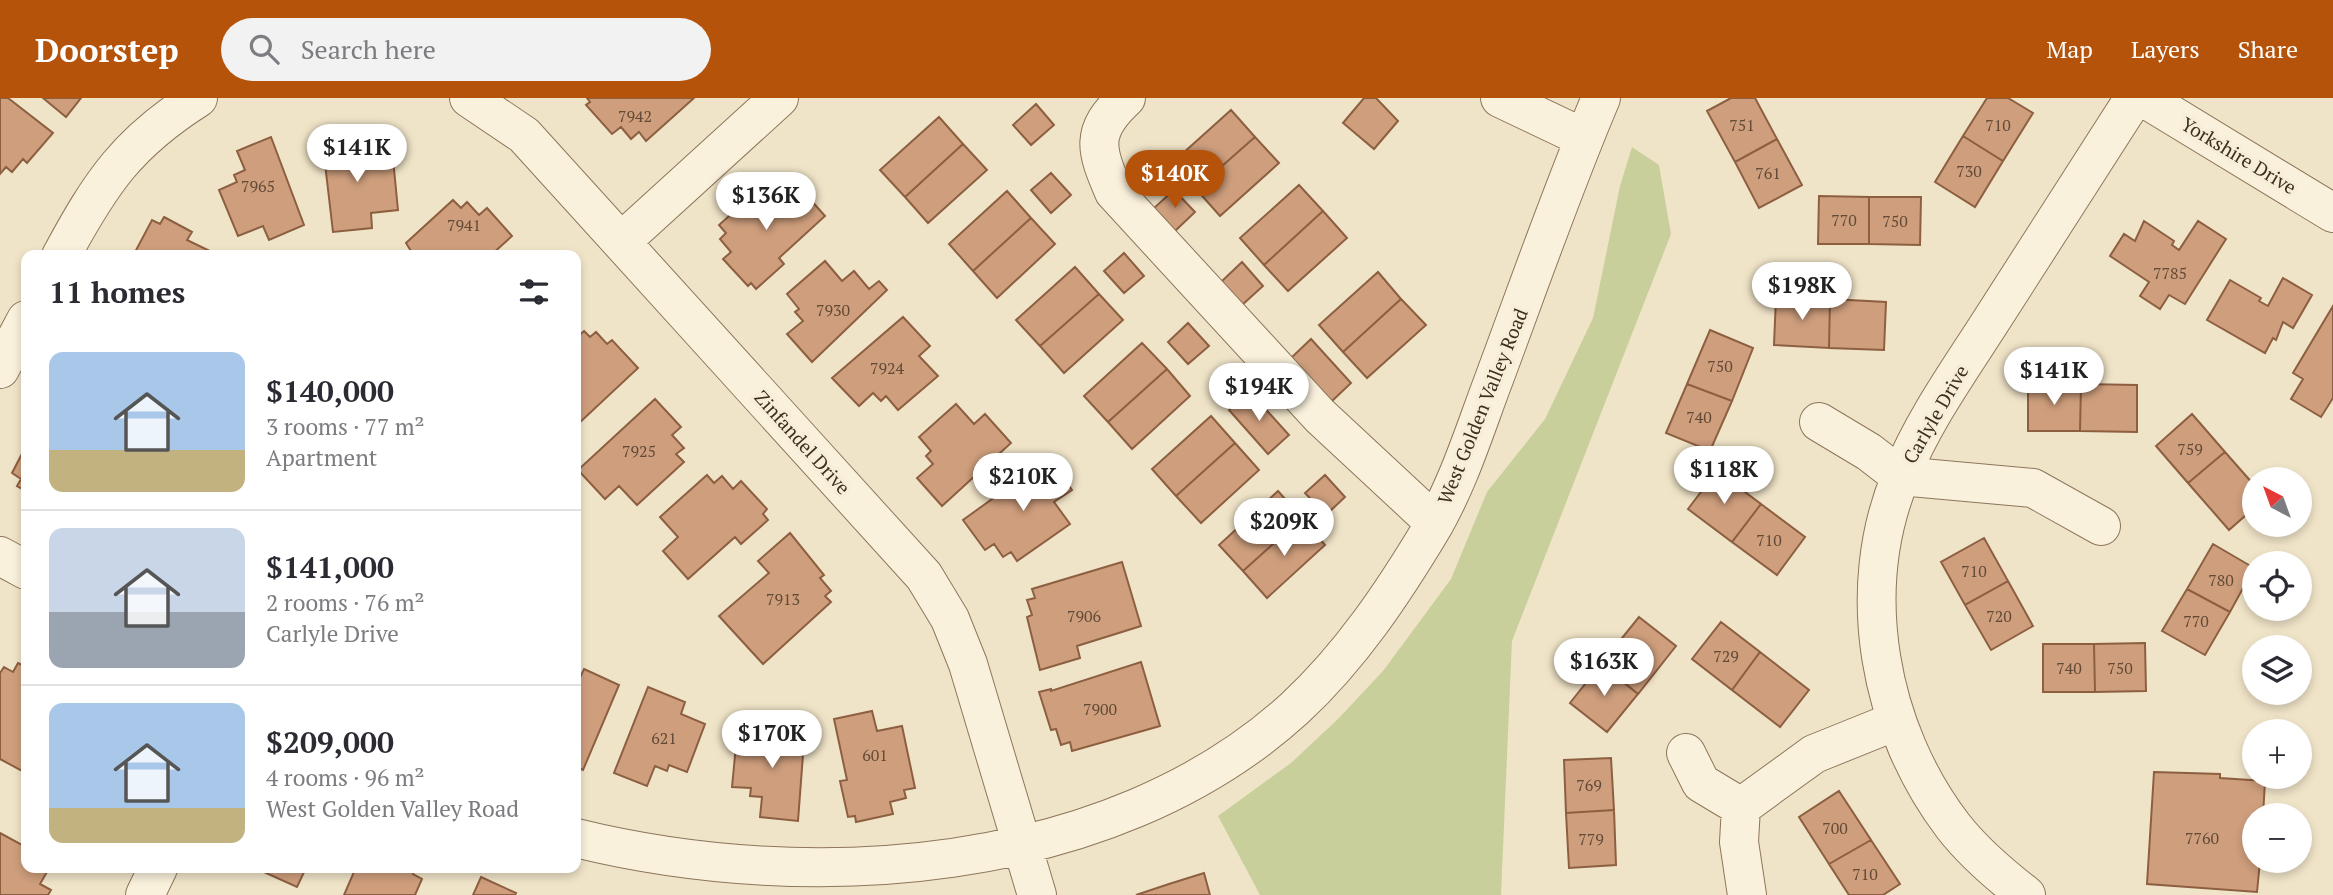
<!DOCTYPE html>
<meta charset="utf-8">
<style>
:root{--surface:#fff;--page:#f2f2f3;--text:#2b2b33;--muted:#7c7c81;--line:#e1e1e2;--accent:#b45309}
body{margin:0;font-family:"PT Serif",serif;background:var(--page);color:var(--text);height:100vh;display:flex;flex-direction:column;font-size:26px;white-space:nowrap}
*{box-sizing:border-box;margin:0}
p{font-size:23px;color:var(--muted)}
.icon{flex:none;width:38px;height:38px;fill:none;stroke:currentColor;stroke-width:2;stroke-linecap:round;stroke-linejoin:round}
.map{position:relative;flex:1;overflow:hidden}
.side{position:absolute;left:21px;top:152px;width:560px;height:623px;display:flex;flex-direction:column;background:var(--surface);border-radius:14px;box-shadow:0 4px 10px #0003}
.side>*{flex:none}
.needle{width:46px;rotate:319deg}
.controls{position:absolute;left:2242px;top:369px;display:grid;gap:14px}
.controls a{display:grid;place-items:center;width:70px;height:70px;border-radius:50%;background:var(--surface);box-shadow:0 4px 10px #0003;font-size:35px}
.price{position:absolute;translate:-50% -60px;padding:0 16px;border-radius:24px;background:#fff;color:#222;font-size:23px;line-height:46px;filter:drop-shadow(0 2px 4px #0008)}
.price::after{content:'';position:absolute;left:50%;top:42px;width:21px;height:16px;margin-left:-10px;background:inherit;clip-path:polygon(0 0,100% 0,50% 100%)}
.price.current{background:var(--accent);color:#fff}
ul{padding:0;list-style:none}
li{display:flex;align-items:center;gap:21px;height:175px;padding:0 28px}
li+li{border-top:2px solid var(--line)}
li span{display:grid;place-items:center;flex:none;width:196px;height:140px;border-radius:14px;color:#555}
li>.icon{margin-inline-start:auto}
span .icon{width:84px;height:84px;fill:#fffc;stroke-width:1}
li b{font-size:30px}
h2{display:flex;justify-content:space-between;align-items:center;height:84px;padding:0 28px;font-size:30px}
header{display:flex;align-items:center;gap:42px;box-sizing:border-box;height:98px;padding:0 35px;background:var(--accent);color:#fff}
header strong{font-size:33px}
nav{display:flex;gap:38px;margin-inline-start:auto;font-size:24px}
.search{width:490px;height:63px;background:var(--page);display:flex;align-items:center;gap:18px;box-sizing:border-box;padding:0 24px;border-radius:38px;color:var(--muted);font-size:26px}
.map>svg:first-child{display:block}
.green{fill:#c9cf9b}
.building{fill:#cf9f7d;stroke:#8d5f41;stroke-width:2}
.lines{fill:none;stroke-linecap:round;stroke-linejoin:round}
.minor-casing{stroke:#8d765c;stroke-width:40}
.minor{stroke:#faf1dc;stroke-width:38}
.labels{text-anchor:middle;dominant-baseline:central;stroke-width:7;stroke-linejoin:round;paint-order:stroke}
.number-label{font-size:16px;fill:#624a37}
.street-label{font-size:19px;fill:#3d2e20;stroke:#f7eed8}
</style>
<header>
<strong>Doorstep</strong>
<div class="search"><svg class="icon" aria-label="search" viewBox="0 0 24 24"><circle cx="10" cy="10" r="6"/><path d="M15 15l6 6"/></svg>Search here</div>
<nav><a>Map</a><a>Layers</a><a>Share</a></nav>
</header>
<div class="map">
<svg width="2333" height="797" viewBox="0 0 2333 797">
<rect width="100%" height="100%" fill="#f0e4c8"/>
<!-- green -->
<path class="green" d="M 1632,49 L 1659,67 L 1671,136 L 1512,543 L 1501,797 L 1260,797 L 1218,718 L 1291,665 L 1339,620 L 1383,573 L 1451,481 L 1487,394 L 1545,321 L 1593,220 L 1620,88 Z"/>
<!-- building -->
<path class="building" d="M 0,0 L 8,0 L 53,35 L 27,65 L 23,61 L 12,74 L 6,69 L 0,76 Z
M 43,0 L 81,0 L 66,19 Z
M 587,0 L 694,0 L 646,43 L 639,34 L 631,41 L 621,29 L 612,36 L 586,7 L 590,4 Z
M 1364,0 L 1376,0 L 1398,23 L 1374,51 L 1343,25 Z
M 1731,0 L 1755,0 L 1777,41 L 1735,64 L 1707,13 Z
M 1987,0 L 2008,0 L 2033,15 L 2003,63 L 1963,38 Z
M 1036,6 L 1054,27 L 1031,47 L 1013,27 Z
M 1231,12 L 1255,39 L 1196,91 L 1172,65 Z
M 939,19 L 963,46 L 905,99 L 880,72 Z
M 360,36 L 363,57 L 373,56 L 374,63 L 393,61 L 398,112 L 371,115 L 372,130 L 333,134 L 322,40 Z
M 1963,38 L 2003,63 L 1975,109 L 1935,84 Z
M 271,39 L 304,127 L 269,142 L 263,128 L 238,138 L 219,92 L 237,84 L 234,77 L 245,72 L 237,53 Z
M 1255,39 L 1279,65 L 1220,118 L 1196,91 Z
M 1777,41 L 1802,87 L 1759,110 L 1735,64 Z
M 963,46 L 987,72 L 928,125 L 905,99 Z
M 1051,75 L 1071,97 L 1051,115 L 1031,92 Z
M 767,84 L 786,105 L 801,91 L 825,118 L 779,160 L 784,166 L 756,191 L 751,185 L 748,188 L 723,161 L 731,154 L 720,141 L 726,135 L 719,127 Z
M 1299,87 L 1323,113 L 1264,167 L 1240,140 Z
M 1174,92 L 1195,114 L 1175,133 L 1154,110 Z
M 1007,93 L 1031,120 L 973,173 L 949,146 Z
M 1819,98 L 1869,99 L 1869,146 L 1818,146 Z
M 1869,99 L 1921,99 L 1920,147 L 1869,146 Z
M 453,102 L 461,110 L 467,104 L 479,117 L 487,110 L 512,138 L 490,158 L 414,158 L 406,145 Z
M 1323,113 L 1347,140 L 1288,193 L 1264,167 Z
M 164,119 L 192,134 L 187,142 L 220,158 L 134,156 L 152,122 L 160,126 Z
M 1031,120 L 1055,146 L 997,200 L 973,173 Z
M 2144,123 L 2174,143 L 2172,147 L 2179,152 L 2198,123 L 2226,141 L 2185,206 L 2169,197 L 2160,211 L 2140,198 L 2149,184 L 2110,158 L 2124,136 L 2135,143 Z
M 1124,155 L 1144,178 L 1124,195 L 1104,173 Z
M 825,163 L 842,183 L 854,173 L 869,191 L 879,183 L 887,192 L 812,264 L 787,236 L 803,223 L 795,214 L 799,211 L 787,196 Z
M 1242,164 L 1263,188 L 1242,207 L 1221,184 Z
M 1075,169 L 1099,196 L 1040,248 L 1016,222 Z
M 1378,174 L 1401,201 L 1343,254 L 1319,227 Z
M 2283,180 L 2312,197 L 2293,230 L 2283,224 L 2276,242 L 2273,240 L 2265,255 L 2207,222 L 2230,182 L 2261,200 L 2259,203 L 2268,208 Z
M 1099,196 L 1123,222 L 1064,275 L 1040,248 Z
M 1776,199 L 1830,201 L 1829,250 L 1774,247 Z
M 1401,201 L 1426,227 L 1367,280 L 1343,254 Z
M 1830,201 L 1886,204 L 1884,252 L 1829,250 Z
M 2333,208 L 2333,300 L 2321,319 L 2291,301 L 2303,281 L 2293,275 Z
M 903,219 L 930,248 L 919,258 L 938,278 L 898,312 L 886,298 L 881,303 L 873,295 L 859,308 L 832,280 Z
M 1188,225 L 1209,248 L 1188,266 L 1168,244 Z
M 1710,232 L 1753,250 L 1732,303 L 1687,286 Z
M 584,233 L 590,239 L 596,234 L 607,246 L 612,242 L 638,270 L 576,328 L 576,240 Z
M 1311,241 L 1351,285 L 1331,304 L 1291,260 Z
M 1142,245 L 1167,271 L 1108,324 L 1084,298 Z
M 1167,271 L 1190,298 L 1132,351 L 1108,324 Z
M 1687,286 L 1732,303 L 1710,353 L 1666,335 Z
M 2028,286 L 2081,286 L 2080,333 L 2028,333 Z
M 2081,286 L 2137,287 L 2137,334 L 2080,333 Z
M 1250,294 L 1289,337 L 1268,356 L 1229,312 Z
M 655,301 L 681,329 L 672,337 L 684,350 L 676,356 L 684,364 L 637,407 L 619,388 L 605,401 L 578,372 Z
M 956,306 L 974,326 L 985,316 L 1011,345 L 942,408 L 917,380 L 933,366 L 926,358 L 931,353 L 919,339 Z
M 2192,316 L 2225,354 L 2188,385 L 2156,348 Z
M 1211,318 L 1235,345 L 1176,398 L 1152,371 Z
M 1235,345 L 1259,372 L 1201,425 L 1176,398 Z
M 26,348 L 26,393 L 17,388 L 21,381 L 12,375 Z
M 2225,354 L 2254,387 L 2254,410 L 2229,432 L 2188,385 Z
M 1049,360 L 1072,392 L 1054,404 L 1070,426 L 1017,463 L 1011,454 L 1003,459 L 994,446 L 985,452 L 963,422 Z
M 1717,373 L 1761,406 L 1732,444 L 1688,411 Z
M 707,377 L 714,385 L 722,378 L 733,391 L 741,383 L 767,411 L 763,416 L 768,422 L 741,446 L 735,439 L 688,481 L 663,453 L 678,439 L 660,419 Z
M 1325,377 L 1345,399 L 1326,417 L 1305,395 Z
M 1278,393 L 1302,420 L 1243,473 L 1219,447 Z
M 1761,406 L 1805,439 L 1777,477 L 1732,444 Z
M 1302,420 L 1325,447 L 1267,500 L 1243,473 Z
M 790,435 L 824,477 L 820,480 L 831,493 L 825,498 L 831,504 L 763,566 L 719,518 L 769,475 L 758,463 Z
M 1984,440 L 2008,483 L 1965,507 L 1941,464 Z
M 2213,446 L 2254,470 L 2230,514 L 2187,491 Z
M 1122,464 L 1141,528 L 1077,548 L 1080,560 L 1040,572 L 1027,519 L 1032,517 L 1027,502 L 1035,500 L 1032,491 Z
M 2008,483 L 2033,528 L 1991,552 L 1965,507 Z
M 2187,491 L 2230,514 L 2205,557 L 2162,533 Z
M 1639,519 L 1676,548 L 1638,596 L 1601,566 Z
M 1721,524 L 1760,554 L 1732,592 L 1692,561 Z
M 2145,545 L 2146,593 L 2095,594 L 2094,546 Z
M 2043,546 L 2094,546 L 2095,594 L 2043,594 Z
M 1760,554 L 1809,592 L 1780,629 L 1732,592 Z
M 1141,564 L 1160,628 L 1072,653 L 1070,644 L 1061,647 L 1056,631 L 1051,632 L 1039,594 L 1051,591 L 1051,593 Z
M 18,565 L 26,569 L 26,666 L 22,673 L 0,661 L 0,575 L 4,569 L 13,574 Z
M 1601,566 L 1638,596 L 1607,634 L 1570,605 Z
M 584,571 L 619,587 L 583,672 L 576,669 L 576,583 L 578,584 Z
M 648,589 L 685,604 L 681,616 L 705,626 L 687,674 L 669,667 L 667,673 L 655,668 L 647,688 L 614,675 Z
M 872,613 L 877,633 L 902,628 L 915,690 L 904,692 L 906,700 L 890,704 L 893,716 L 856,724 L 855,718 L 848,719 L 840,683 L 847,682 L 834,621 Z
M 767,627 L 805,630 L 798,723 L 760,719 L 762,699 L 750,698 L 751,690 L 732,689 L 737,637 L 765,640 Z
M 1611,660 L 1614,712 L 1566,715 L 1564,662 Z
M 2154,674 L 2220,676 L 2220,680 L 2265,683 L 2263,718 L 2254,718 L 2254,763 L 2260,763 L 2257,794 L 2147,786 Z
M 1839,693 L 1871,742 L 1829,766 L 1799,719 Z
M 1614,712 L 1616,767 L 1569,770 L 1566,715 Z
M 0,735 L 26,749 L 26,770 L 48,772 L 40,786 L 51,792 L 48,797 L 0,797 Z
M 1871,742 L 1900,786 L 1883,797 L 1849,797 L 1829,766 Z
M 255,770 L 306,770 L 297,789 Z
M 346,770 L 415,770 L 413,776 L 422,781 L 415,797 L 344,797 L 354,774 Z
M 1204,775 L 1210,797 L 1136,797 L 1169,786 Z
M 481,779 L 516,795 L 515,797 L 473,797 Z"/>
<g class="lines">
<defs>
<path id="minor" d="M 469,0 L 524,37 L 924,478 L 950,521 L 968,566 L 1037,797
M 1126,0 C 1089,34 1096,52 1114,94 L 1320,318 L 1435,425
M 1500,0 L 1584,40
M 2144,0 L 2333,115
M 622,143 L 779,0
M 61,158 C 101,84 127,45 198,0
M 0,271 L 26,222
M 1819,324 L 1869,354 L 1900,378 L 2033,390 L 2101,428
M 0,458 L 26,472
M 1686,655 L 1701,685 L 1741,709
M 576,740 C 808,797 1110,779 1295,610 C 1351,558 1393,495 1432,430 C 1459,384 1475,331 1494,281 C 1529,187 1562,92 1601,0
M 145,797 L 158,770
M 1747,797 L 1739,744 L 1741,709 L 1814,656 L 1896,623
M 2026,797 C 2000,777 1974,755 1953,728 C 1879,631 1853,493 1901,378 C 1923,323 1959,273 1991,223 C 2039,149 2086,74 2134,0"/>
</defs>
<!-- minor casing -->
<use href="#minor" class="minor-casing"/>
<!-- minor -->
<use href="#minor" class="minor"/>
</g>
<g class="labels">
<!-- number labels -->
<g class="number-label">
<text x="635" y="18">7942</text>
<text x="1742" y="27">751</text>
<text x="1998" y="27">710</text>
<text x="1969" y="73">730</text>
<text x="1768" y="75">761</text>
<text x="258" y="88">7965</text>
<text x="1844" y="122">770</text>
<text x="1895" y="123">750</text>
<text x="464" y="127">7941</text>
<text x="2170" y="175">7785</text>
<text x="833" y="212">7930</text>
<text x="1720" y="268">750</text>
<text x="887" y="270">7924</text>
<text x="1699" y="319">740</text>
<text x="2190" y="351">759</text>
<text x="639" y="353">7925</text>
<text x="1769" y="442">710</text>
<text x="1974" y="473">710</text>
<text x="2221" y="482">780</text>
<text x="783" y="501">7913</text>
<text x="1084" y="518">7906</text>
<text x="1999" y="518">720</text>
<text x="2196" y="523">770</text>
<text x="1726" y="558">729</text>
<text x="2069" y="570">740</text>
<text x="2120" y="570">750</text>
<text x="1100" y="611">7900</text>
<text x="664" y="640">621</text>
<text x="875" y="657">601</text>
<text x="1589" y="687">769</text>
<text x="1835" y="730">700</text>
<text x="2202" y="740">7760</text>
<text x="1591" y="741">779</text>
<text x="1865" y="776">710</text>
</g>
<!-- street labels -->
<g class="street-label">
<text transform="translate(2239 57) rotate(31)">Yorkshire Drive</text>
<text transform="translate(1482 308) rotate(-68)">West Golden Valley Road</text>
<text transform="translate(1935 316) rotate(-60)">Carlyle Drive</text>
<text transform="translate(803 344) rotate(48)">Zinfandel Drive</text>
</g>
</g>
</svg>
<div class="controls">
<a><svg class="needle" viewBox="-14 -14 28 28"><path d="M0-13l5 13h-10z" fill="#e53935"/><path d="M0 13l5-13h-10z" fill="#7c7c81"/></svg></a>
<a><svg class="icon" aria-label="locate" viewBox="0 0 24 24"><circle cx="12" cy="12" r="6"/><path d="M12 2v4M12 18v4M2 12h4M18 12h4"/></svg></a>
<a><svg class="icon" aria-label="layers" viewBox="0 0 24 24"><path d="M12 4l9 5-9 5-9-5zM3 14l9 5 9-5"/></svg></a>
<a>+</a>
<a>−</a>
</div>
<b class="price" style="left:357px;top:86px">$141K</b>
<b class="price current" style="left:1175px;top:112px">$140K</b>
<b class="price" style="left:766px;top:134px">$136K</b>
<b class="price" style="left:1802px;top:224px">$198K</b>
<b class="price" style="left:2054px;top:309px">$141K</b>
<b class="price" style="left:1259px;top:325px">$194K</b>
<b class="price" style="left:1724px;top:408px">$118K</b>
<b class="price" style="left:1023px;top:415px">$210K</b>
<b class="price" style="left:1284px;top:460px">$209K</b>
<b class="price" style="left:1604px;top:600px">$163K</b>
<b class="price" style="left:772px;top:672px">$170K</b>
<section class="side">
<h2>11 homes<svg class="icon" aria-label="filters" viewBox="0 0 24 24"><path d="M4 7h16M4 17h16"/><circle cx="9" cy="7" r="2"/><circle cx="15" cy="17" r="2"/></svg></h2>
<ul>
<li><span style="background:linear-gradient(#a9c7e8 70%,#c2b280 0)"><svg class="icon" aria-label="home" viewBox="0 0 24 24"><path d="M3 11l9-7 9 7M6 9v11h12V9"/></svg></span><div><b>$140,000</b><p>3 rooms · 77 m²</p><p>Apartment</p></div></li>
<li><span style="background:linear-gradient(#c9d6e8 60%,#9aa5b1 0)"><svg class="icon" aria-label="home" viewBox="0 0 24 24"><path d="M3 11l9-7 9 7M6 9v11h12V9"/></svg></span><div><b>$141,000</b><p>2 rooms · 76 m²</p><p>Carlyle Drive</p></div></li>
<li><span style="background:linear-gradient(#a9c7e8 75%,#c2b280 0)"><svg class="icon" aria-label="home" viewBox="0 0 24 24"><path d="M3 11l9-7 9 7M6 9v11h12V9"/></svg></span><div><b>$209,000</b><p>4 rooms · 96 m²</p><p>West Golden Valley Road</p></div></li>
</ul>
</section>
</div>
